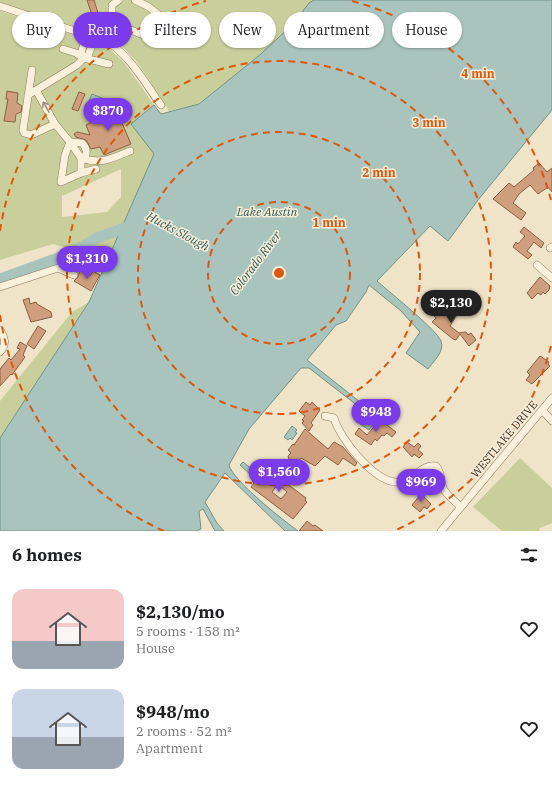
<!DOCTYPE html>
<meta charset="utf-8">
<style>
:root{--surface:#fff;--page:#f6f6f6;--text:#202124;--muted:#757577;--accent:#7c3aed}
body{margin:0;font-family:"IBM Plex Serif",serif;background:var(--page);color:var(--text);height:100vh;display:flex;flex-direction:column;font-size:15px;white-space:nowrap}
*{box-sizing:border-box;margin:0}
p{font-size:13px;color:var(--muted)}
.icon{flex:none;width:22px;height:22px;fill:none;stroke:currentColor;stroke-width:2;stroke-linecap:round;stroke-linejoin:round}
.map{position:relative;height:531px;overflow:hidden}
.sheet{display:flex;flex-direction:column;background:var(--surface);flex:1}
.sheet>*{flex:none}
.hud{position:absolute;left:12px;top:12px;width:528px;height:36px;display:flex;gap:8px}
.price{position:absolute;translate:-50% -34px;padding:0 9px;border-radius:14px;background:var(--accent);color:#fff;font-size:13px;line-height:26px;filter:drop-shadow(0 1px 2px #0008)}
.price::after{content:'';position:absolute;left:50%;top:24px;width:12px;height:9px;margin-left:-6px;background:inherit;clip-path:polygon(0 0,100% 0,50% 100%)}
.price.selected{background:#222;color:#fff}
ul{padding:0;list-style:none}
li{display:flex;align-items:center;gap:12px;height:100px;padding:0 12px}
li span{display:grid;place-items:center;flex:none;width:112px;height:80px;border-radius:12px;color:#555}
li>.icon{margin-inline-start:auto}
span .icon{width:48px;height:48px;fill:#fffc;stroke-width:1}
li b{font-size:17px}
h2{display:flex;justify-content:space-between;align-items:center;height:48px;padding:0 12px;font-size:17px}
.pill{padding:0 14px;border-radius:18px;background:var(--surface);box-shadow:0 1px 3px #0004;font-size:14px;line-height:36px}
.pill.selected{background:var(--accent);color:#fff}
.map>svg:first-child{display:block}
.green{fill:#c9cf9b;fill-rule:evenodd}
.water{fill:#a9c4bc;stroke:#6f938a}
.lines{fill:none;stroke-linecap:round;stroke-linejoin:round}
.river{stroke:#a9c4bc;stroke-width:11}
.building{fill:#cf9f7d;stroke:#8d5f41;fill-rule:evenodd}
.minor-casing{stroke:#8d765c;stroke-width:8}
.minor{stroke:#faf1dc;stroke-width:7}
.oneway{stroke:#9c907e}
.ring{fill:none;stroke:#df570d;stroke-width:2;stroke-dasharray:7 5}
.labels{text-anchor:middle;dominant-baseline:central;stroke-width:3;stroke-linejoin:round;paint-order:stroke}
.street-label{font-size:11px;fill:#3d2e20;stroke:#f7eed8}
.water-label{font-size:12px;font-style:italic;fill:#2f5d5a;stroke:#f7eed8}
.centre{fill:#df570d;stroke:#f7eed8;stroke-width:2}
.ring-label{font-size:12px;text-anchor:middle;font-weight:bold;fill:#df570d;stroke:#f7eed8;stroke-width:3;stroke-linejoin:round;paint-order:stroke}
</style>
<div class="map">
<svg width="552" height="531" viewBox="0 0 552 531">
<rect width="100%" height="100%" fill="#f0e4c8"/>
<!-- green -->
<path class="green" d="M 0,0 L 314,0 L 309,3 L 294,23 L 261,54 L 199,104 L 169,111 L 137,62 L 116,40 L 0,2 Z
M 0,11 L 105,45 L 123,61 L 154,105 L 132,124 L 154,154 L 109,260 L 53,244 L 0,260 ZM 121,169 L 121,197 L 107,212 L 62,217 L 62,196 Z
M 89,302 L 3,433 L 0,438 L 0,401 L 72,312 Z
M 520,458 L 552,488 L 552,523 L 540,528 L 539,531 L 502,531 L 473,507 Z"/>
<!-- water -->
<path class="water" d="M 314,0 L 552,0 L 552,110 L 478,200 L 448,241 L 430,226 L 377,281 C 389,292 437,330 441,341 C 445,351 433,362 428,369 L 406,353 L 420,332 L 401,311 L 369,285 L 366,292 L 346,321 L 336,325 L 307,360 L 379,417 L 369,430 L 360,424 L 367,413 L 309,368 L 301,368 L 249,429 L 229,465 C 233,481 283,520 298,531 L 285,531 L 225,473 L 205,502 L 217,523 L 224,531 L 215,531 L 203,509 L 199,511 L 201,529 L 197,531 L 0,531 L 0,438 L 89,302 L 154,154 L 131,124 L 154,105 L 161,114 L 199,104 L 261,54 L 294,23 L 309,3 Z
M 92,94 L 112,102 L 107,116 L 86,108 Z
M 292,426 L 297,430 L 295,432 L 297,433 L 292,440 L 290,438 L 288,440 L 284,437 Z
M 243,462 L 254,471 L 251,475 L 240,465 Z"/>
<g class="lines">
<!-- river -->
<path class="river" d="M 0,279 L 69,254 L 97,238 L 136,224"/>
</g>
<!-- building -->
<path class="building" d="M 87,0 L 94,0 L 98,13 L 92,15 Z
M 169,19 L 177,24 L 173,30 L 176,31 L 170,41 L 160,35 Z
M 7,91 L 18,93 L 17,103 L 22,106 L 21,112 L 16,114 L 15,122 L 4,121 L 8,99 L 6,99 Z
M 79,92 L 85,94 L 78,111 L 72,109 Z
M 113,105 L 127,109 L 122,123 L 131,144 L 104,155 L 100,147 L 91,149 L 86,140 L 76,137 L 74,134 L 77,132 L 90,135 L 86,125 L 94,121 L 95,123 L 109,117 Z
M 539,163 L 547,172 L 552,168 L 552,192 L 548,187 L 538,194 L 530,185 L 519,194 L 513,203 L 526,213 L 521,220 L 493,199 L 509,183 L 514,187 L 534,170 L 533,168 Z
M 524,227 L 544,243 L 541,248 L 534,242 L 527,251 L 532,255 L 528,259 L 513,247 L 516,242 L 518,244 L 525,236 L 520,232 Z
M 80,270 L 90,276 L 93,271 L 100,275 L 91,291 L 74,281 L 78,277 Z
M 540,277 L 550,286 L 549,290 L 545,294 L 543,292 L 541,295 L 538,293 L 532,299 L 527,293 Z
M 29,298 L 30,304 L 36,302 L 37,304 L 51,312 L 52,317 L 31,322 L 23,300 Z
M 447,303 L 458,313 L 450,326 L 459,333 L 466,332 L 468,335 L 471,333 L 476,340 L 469,346 L 460,334 L 456,340 L 453,339 L 432,322 L 436,318 L 434,316 Z
M 38,326 L 46,331 L 34,349 L 27,344 Z
M 20,342 L 27,346 L 23,355 L 25,357 L 12,375 L 11,374 L 0,386 L 0,369 L 9,358 L 11,360 L 20,349 L 17,348 Z
M 540,356 L 549,362 L 548,364 L 550,366 L 532,384 L 526,380 L 530,375 L 527,372 Z
M 306,402 L 310,405 L 312,402 L 320,410 L 311,423 L 313,425 L 309,431 L 302,423 L 304,421 L 302,420 L 305,416 L 299,411 Z
M 383,422 L 396,432 L 392,437 L 387,433 L 384,436 L 382,435 L 377,441 L 375,439 L 371,445 L 355,434 L 359,428 L 367,435 L 377,423 L 380,425 Z
M 305,429 L 328,449 L 334,442 L 343,447 L 357,463 L 355,466 L 343,458 L 338,465 L 325,456 L 315,466 L 301,458 L 294,468 L 289,464 L 290,462 L 288,456 L 291,453 L 288,450 L 293,444 L 294,445 Z
M 407,442 L 414,447 L 418,443 L 421,446 L 418,450 L 423,454 L 419,458 L 414,454 L 412,457 L 403,447 Z
M 266,468 L 306,498 L 305,500 L 307,502 L 293,519 L 251,487 L 254,483 L 252,481 L 261,469 L 263,471 ZM 278,484 L 287,492 L 281,499 L 272,492 Z
M 421,494 L 431,504 L 427,509 L 424,507 L 420,512 L 412,505 Z
M 307,521 L 313,526 L 315,525 L 323,531 L 299,531 Z"/>
<g class="lines">
<defs>
<path id="minor" d="M 119,0 L 112,5 L 112,14 L 118,25 L 146,36 L 153,35 L 161,26 L 159,15 L 149,7 L 135,0
M 0,6 L 108,42 C 131,57 145,83 161,105
M 90,37 L 93,42 L 88,56 L 84,58 L 81,53 L 85,41 Z
M 108,42 L 118,25
M 63,49 L 76,53 L 84,58 L 109,64
M 32,70 L 23,130 L 24,133 L 31,135 L 55,124 L 70,142 L 65,155 L 61,182 L 81,173 L 81,158 C 100,165 113,158 130,151
M 36,90 L 55,124
M 28,95 L 77,65 L 84,58
M 81,158 L 70,142 L 82,143 C 87,148 87,152 85,159
M 81,173 L 96,169
M 550,248 L 552,247
M 537,265 L 552,278
M 0,287 L 58,268 L 74,275
M 0,330 C 5,338 7,344 0,352
M 542,410 L 552,421
M 325,416 L 334,418 C 340,439 376,485 400,482 C 413,481 423,463 436,466 C 442,472 440,481 443,488 C 447,496 455,501 461,507
M 441,531 L 552,398"/>
</defs>
<!-- minor casing -->
<use href="#minor" class="minor-casing"/>
<!-- minor -->
<use href="#minor" class="minor"/>
</g>
<!-- one-way arrows -->
<defs><path id="oneway-shaft" d="M-6 0H5M1.5-3L5.5 0L1.5 3" fill="none" stroke-width="1.6" stroke-linecap="round" stroke-linejoin="round"/></defs>
<use class="oneway" href="#oneway-shaft" transform="translate(46 107) rotate(-120)"/>
<!-- distance rings -->
<g class="ring">
<circle cx="279" cy="273" r="71"/>
<circle cx="279" cy="273" r="141"/>
<circle cx="279" cy="273" r="212"/>
<path d="M551 346A282 282 0 0 1 394 531M164 531A282 282 0 0 1 0 315M0 231A282 282 0 0 1 206 1M352 1A282 282 0 0 1 551 200"/>
</g>
<g class="labels">
<!-- street labels -->
<g class="street-label">
<text transform="translate(504 439) rotate(-50)">WESTLAKE DRIVE</text>
</g>
<!-- water labels -->
<g class="water-label">
<text x="267" y="211">Lake Austin</text>
<text transform="translate(178 231) rotate(28)">Hucks Slough</text>
<text transform="translate(255 263) rotate(-53)">Colorado River</text>
</g>
</g>
<circle cx="279" cy="273" r="6" class="centre"/>
<g class="ring-label">
<text x="478" y="78">4 min</text>
<text x="429" y="127">3 min</text>
<text x="379" y="177">2 min</text>
<text x="329" y="227">1 min</text>
</g>
</svg>
<b class="price" style="left:108px;top:132px">$870</b>
<b class="price" style="left:87px;top:280px">$1,310</b>
<b class="price selected" style="left:451px;top:324px">$2,130</b>
<b class="price" style="left:376px;top:433px">$948</b>
<b class="price" style="left:279px;top:493px">$1,560</b>
<b class="price" style="left:421px;top:503px">$969</b>
<div class="hud">
<a class="pill">Buy</a>
<a class="pill selected">Rent</a>
<a class="pill">Filters</a>
<a class="pill">New</a>
<a class="pill">Apartment</a>
<a class="pill">House</a>
</div>
</div>
<section class="sheet">
<h2>6 homes<svg class="icon" aria-label="filters" viewBox="0 0 24 24"><path d="M4 7h16M4 17h16"/><circle cx="9" cy="7" r="2"/><circle cx="15" cy="17" r="2"/></svg></h2>
<ul>
<li><span style="background:linear-gradient(#f6c9c9 65%,#9aa5b1 0)"><svg class="icon" aria-label="home" viewBox="0 0 24 24"><path d="M3 11l9-7 9 7M6 9v11h12V9"/></svg></span><div><b>$2,130/mo</b><p>5 rooms · 158 m²</p><p>House</p></div><svg class="icon" aria-label="heart" viewBox="0 0 24 24"><path d="M12 20l-8-8c-3-5 5-10 8-4 3-6 11-1 8 4z"/></svg></li>
<li><span style="background:linear-gradient(#c9d6e8 60%,#9aa5b1 0)"><svg class="icon" aria-label="home" viewBox="0 0 24 24"><path d="M3 11l9-7 9 7M6 9v11h12V9"/></svg></span><div><b>$948/mo</b><p>2 rooms · 52 m²</p><p>Apartment</p></div><svg class="icon" aria-label="heart" viewBox="0 0 24 24"><path d="M12 20l-8-8c-3-5 5-10 8-4 3-6 11-1 8 4z"/></svg></li>
</ul>
</section>
